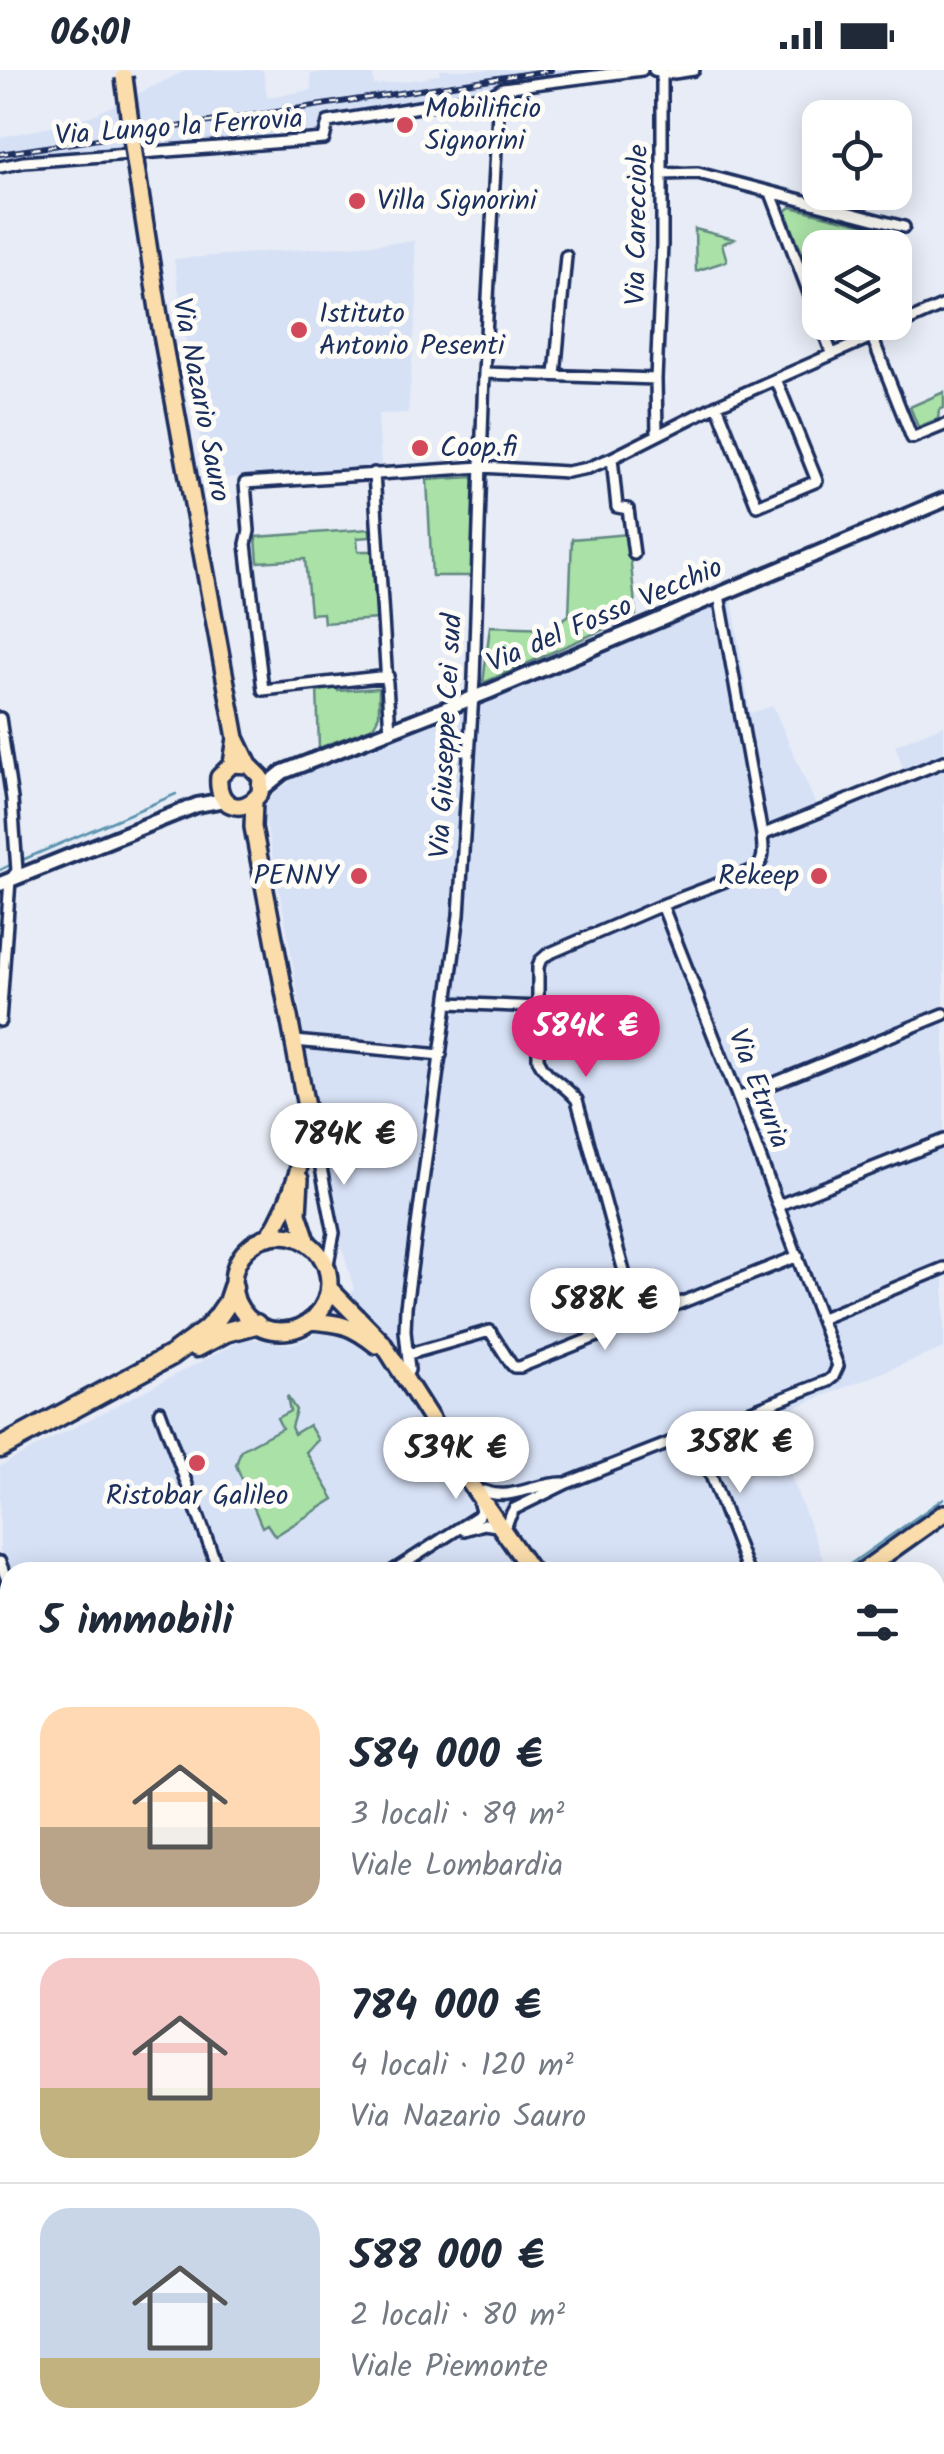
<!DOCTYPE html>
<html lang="it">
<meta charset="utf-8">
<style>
:root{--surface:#fff;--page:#f2f2f3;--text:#1f2937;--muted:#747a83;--line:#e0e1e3;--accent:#db2777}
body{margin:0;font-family:Kalam,sans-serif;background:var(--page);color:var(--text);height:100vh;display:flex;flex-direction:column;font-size:38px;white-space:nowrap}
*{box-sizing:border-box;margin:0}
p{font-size:32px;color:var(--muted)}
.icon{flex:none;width:55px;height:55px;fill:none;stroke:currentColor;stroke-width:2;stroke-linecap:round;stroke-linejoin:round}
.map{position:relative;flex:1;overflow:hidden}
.sheet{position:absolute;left:0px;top:1492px;width:945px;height:892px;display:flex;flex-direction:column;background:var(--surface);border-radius:30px 30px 0 0;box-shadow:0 5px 25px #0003}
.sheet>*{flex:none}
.tools{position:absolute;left:802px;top:30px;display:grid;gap:20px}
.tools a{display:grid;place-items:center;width:110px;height:110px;border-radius:20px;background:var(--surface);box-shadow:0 5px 25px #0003;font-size:50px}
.price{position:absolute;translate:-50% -85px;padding:0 22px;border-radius:35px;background:#fff;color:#222;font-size:32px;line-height:65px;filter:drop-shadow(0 2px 5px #0008)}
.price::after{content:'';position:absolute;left:50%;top:60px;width:30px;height:22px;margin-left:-15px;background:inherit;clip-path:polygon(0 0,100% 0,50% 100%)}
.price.active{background:var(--accent);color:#fff}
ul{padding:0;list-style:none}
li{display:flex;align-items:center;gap:30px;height:250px;padding:0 40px}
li+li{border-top:2px solid var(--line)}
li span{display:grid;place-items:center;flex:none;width:280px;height:200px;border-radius:30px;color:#555}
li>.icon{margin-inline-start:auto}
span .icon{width:120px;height:120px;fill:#fffc;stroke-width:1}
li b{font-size:42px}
h2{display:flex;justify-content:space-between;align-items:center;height:120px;padding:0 40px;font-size:42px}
.status{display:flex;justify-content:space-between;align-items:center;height:70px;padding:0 50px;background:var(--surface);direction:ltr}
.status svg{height:28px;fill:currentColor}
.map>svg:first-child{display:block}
.built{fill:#d7e1f6}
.green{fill:#a9e1a6;stroke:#628882;stroke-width:2.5}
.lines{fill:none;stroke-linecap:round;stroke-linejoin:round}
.stream{stroke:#5c93af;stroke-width:2.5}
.canal{stroke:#87d5e5;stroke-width:10}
.street-casing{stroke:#1b2f5e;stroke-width:16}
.secondary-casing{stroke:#1b2f5e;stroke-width:20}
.primary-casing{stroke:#1b2f5e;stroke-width:22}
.highway-casing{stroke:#1b2f5e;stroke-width:25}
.street{stroke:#fdfcf7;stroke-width:9}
.secondary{stroke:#fdfcf7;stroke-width:12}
.primary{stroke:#fbddab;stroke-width:15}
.highway{stroke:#fbddab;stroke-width:18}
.rail-casing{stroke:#1b2f5e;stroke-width:6}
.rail{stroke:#fdfcf7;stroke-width:2.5;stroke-dasharray:8;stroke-linecap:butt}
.primary-bridge-casing{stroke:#1b2f5e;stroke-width:22;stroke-linecap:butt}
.primary-bridge{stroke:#fbddab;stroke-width:15}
.poi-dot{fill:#d1495b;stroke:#fdfcf7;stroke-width:4}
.labels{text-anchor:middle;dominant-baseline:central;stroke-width:10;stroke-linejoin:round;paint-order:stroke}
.poi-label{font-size:28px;fill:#1b2f5e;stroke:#fdfcf7;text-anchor:start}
.street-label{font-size:28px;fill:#1b2f5e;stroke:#fdfcf7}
</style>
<div class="status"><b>06:01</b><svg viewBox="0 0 49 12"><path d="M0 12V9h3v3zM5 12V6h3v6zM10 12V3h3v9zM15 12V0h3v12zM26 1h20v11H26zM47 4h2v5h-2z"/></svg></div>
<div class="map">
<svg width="944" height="2384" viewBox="0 0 944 2384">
<rect width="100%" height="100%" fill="#e7ecf6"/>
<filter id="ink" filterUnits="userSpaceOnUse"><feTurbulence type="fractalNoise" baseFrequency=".01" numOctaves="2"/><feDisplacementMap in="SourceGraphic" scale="20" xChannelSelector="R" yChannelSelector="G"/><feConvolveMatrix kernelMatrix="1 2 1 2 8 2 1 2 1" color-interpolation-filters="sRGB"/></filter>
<g filter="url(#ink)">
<!-- built -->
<path class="built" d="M 187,0 L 263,0 L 267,27 L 312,20 L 310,4 L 325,2 L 326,0 L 372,0 L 374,15 L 377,15 L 428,8 L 428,6 L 440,5 L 440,0 L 620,0 L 448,23 L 447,28 L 321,48 L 322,62 L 316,64 L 0,93 L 0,67 L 62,55 L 96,44 Z
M 414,171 L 417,229 L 408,343 L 378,344 L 381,398 L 206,409 L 174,189 Z
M 730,516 L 750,643 L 773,636 L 816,735 L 904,700 L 895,675 L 944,655 L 944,1278 L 768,1348 L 828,1502 L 10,1502 L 10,1755 L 0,1759 L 10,1783 L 10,1951 L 0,1957 L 0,1396 L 246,1268 L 290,1274 L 304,1270 L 320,1261 L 354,1219 L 341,1174 L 319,1055 L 287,860 L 263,739 L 269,723 L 289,713 L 282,694 L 365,660 L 374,661 Z"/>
<!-- green -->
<path class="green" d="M 791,137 L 876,158 L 878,164 L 863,169 L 851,160 L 840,165 L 838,177 L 820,178 L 820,187 L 805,190 L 786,143 L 787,140 Z
M 695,159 L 734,169 L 722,174 L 727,191 L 696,201 Z
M 944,322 L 944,338 L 939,340 L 938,349 L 918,357 L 910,337 Z
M 472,407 L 474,410 L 471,506 L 432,506 L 427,410 Z
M 370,459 L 370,467 L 357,468 L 358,481 L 372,481 L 377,549 L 324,553 L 323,543 L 310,544 L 305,489 L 258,492 L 256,467 Z
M 628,464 L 636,545 L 483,613 L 490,556 L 551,558 L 569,545 L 572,469 Z
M 337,616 L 338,621 L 379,618 L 379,645 L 373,657 L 319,678 L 317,617 Z
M 287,1326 L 296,1340 L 291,1357 L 294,1364 L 309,1355 L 318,1370 L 306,1382 L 334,1429 L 275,1466 L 267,1454 L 262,1457 L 236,1395 L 241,1380 L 282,1358 L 277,1348 L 290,1341 Z"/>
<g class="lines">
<!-- stream -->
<path class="stream" d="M 20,791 L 176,724
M 0,800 L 12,794
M 839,1502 L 944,1428
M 935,2319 L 944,2311
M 870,2384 L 878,2375"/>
<!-- canal -->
<path class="canal" d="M 935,1540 L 944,1533
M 0,2206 L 10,2199"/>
<defs>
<path id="street" d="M 654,0 L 667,4 L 694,0
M 0,97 L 24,92 L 324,69 L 328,52 L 492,25 L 503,18 L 642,0
M 662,104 L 698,103 L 904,157
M 771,123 L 832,284
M 872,267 L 912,368 L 944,355
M 484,303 L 656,309
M 555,305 L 566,186
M 717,335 L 757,436 L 817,411 L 776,309
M 657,365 L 656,309 L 662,175 L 662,3
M 612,388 L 617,437 L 628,439 L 634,484
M 374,403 L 390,662
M 388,606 L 263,620 L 246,474 L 249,461 L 245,413 L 481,397 L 567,402 L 588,398 L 612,388 L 717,335 L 944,235
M 0,648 L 12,729 L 17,801 L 10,810 L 0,951
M 762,765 L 944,691
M 449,933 L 538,937
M 295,971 L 441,985
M 738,1028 L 944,944
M 310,1050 L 314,1063 L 334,1163 L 327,1199
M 779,1135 L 944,1070
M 822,1248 L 944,1198
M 637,1249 L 577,1030 C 565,1014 546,1008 538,989 L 538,897 L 540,891 L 548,884 L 662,835
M 409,1284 L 490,1261 L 511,1294 L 514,1297 L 520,1297 L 798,1186
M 405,1308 L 409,1300 L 405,1261 L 406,1237 L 459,845 L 474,608 L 484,303 L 499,23
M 160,1341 L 219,1502
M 695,1364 L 748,1502
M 484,1421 C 510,1432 537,1412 564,1413
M 506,1454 L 514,1439 L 567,1413 L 828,1311 L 833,1307 L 838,1296 L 738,1028 L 662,835 L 754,800 C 766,792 763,778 762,765 L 719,525
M 464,1460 L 484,1454 L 497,1456
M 0,1492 L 10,1518
M 391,1502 L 478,1446 L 481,1441 L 479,1434
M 935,1617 L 944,1611
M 0,1749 L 10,1745
M 0,1922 L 10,1918
M 0,2287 L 10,2280
M 935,2331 L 944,2325
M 880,2384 L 888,2375"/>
<path id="secondary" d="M 262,719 L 283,702 L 488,622 L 944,430
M 0,814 L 197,735 L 224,730
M 0,2120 L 10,2112
M 935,2175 L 944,2197"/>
<path id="primary" d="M 135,91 L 162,265 L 236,668 L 249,695
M 232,694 L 249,695 L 261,707 L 260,723 C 242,747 216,736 219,707 L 232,694 L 236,668
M 254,731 L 253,757 L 307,1042 C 306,1085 292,1129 269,1167
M 300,1109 L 298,1143 L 308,1173
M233 1213a48 48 0 1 1 96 0a48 48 0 1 1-96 0Z
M 329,1218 L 382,1272 L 432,1351 L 451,1386 L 532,1502
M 310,1251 C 340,1253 351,1255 376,1275
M 861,1502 L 944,1443"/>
<path id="highway" d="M 197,1277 L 226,1262 L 256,1254
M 0,1378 L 172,1285 L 206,1260 L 217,1248 L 228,1232 L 233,1217
M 0,2351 L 10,2361
M 24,2375 L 33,2384
M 41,2375 L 50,2384"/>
</defs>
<!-- street casing -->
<use href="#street" class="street-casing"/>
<!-- secondary casing -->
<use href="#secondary" class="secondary-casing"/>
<!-- primary casing -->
<use href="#primary" class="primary-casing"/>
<!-- highway casing -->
<use href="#highway" class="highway-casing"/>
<!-- street -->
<use href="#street" class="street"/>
<!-- secondary -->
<use href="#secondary" class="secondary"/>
<!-- primary -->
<use href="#primary" class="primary"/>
<!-- highway -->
<use href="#highway" class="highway"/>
<defs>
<path id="rail" d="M 0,84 L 551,0"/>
</defs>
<!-- rail casing -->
<use href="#rail" class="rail-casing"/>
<!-- rail -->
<use href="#rail" class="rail"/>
<defs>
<path id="primary-bridge" d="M 124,7 L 135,91"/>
</defs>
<!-- primary-bridge casing -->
<use href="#primary-bridge" class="primary-bridge-casing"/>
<!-- primary-bridge -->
<use href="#primary-bridge" class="primary-bridge"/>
</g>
</g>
<!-- markers -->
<g class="poi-dot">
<circle cx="405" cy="55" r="10"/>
<circle cx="357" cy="131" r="10"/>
<circle cx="299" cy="260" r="10"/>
<circle cx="420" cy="378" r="10"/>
<circle cx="359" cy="806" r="10"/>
<circle cx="819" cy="806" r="10"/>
<circle cx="197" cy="1393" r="10"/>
</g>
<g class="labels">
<!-- poi labels -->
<g class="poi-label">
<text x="425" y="39">Mobilificio<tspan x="425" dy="32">Signorini</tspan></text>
<text x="377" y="131">Villa Signorini</text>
<text x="319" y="244">Istituto<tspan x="319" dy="32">Antonio Pesenti</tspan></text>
<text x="440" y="378">Coop.fi</text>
<text x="339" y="806" text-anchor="end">PENNY</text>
<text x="799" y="806" text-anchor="end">Rekeep</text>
<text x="197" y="1426" text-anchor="middle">Ristobar Galileo</text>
</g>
<!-- street labels -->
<g class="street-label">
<text transform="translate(179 58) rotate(-4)">Via Lungo la Ferrovia</text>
<text transform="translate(638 155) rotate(-89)">Via Carecciole</text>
<text transform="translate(200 330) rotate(79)">Via Nazario Sauro</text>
<text transform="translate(605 546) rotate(-23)">Via del Fosso Vecchio</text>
<text transform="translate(447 666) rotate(-87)">Via Giuseppe Cei sud</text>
<text transform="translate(758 1019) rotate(69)">Via Etruria</text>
</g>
</g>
</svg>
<div class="tools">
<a><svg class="icon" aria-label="locate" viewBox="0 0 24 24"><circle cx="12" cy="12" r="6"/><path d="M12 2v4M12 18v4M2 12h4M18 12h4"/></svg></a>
<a><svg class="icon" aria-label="layers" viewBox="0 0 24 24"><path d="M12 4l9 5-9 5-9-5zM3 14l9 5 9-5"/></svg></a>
</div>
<b class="price active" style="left:586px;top:1010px">584K €</b>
<b class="price" style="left:344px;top:1118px">784K €</b>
<b class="price" style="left:605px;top:1283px">588K €</b>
<b class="price" style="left:740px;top:1426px">358K €</b>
<b class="price" style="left:456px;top:1432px">539K €</b>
<section class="sheet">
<h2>5 immobili<svg class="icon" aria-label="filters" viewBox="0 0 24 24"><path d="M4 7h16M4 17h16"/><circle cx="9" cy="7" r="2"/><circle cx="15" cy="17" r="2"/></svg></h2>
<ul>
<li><span style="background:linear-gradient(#ffd9b3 60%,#b9a48a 0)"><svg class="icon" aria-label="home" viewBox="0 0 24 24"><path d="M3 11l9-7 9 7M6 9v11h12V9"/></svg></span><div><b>584 000 €</b><p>3 locali · 89 m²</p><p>Viale Lombardia</p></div></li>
<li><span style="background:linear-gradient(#f6c9c9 65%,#c2b280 0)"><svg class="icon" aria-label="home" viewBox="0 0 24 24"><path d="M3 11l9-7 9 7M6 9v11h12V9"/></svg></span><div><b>784 000 €</b><p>4 locali · 120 m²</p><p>Via Nazario Sauro</p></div></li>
<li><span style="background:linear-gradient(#c9d6e8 75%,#c2b280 0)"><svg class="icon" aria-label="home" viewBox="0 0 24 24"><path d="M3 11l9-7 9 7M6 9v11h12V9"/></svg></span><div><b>588 000 €</b><p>2 locali · 80 m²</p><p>Viale Piemonte</p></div></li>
</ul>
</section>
</div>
